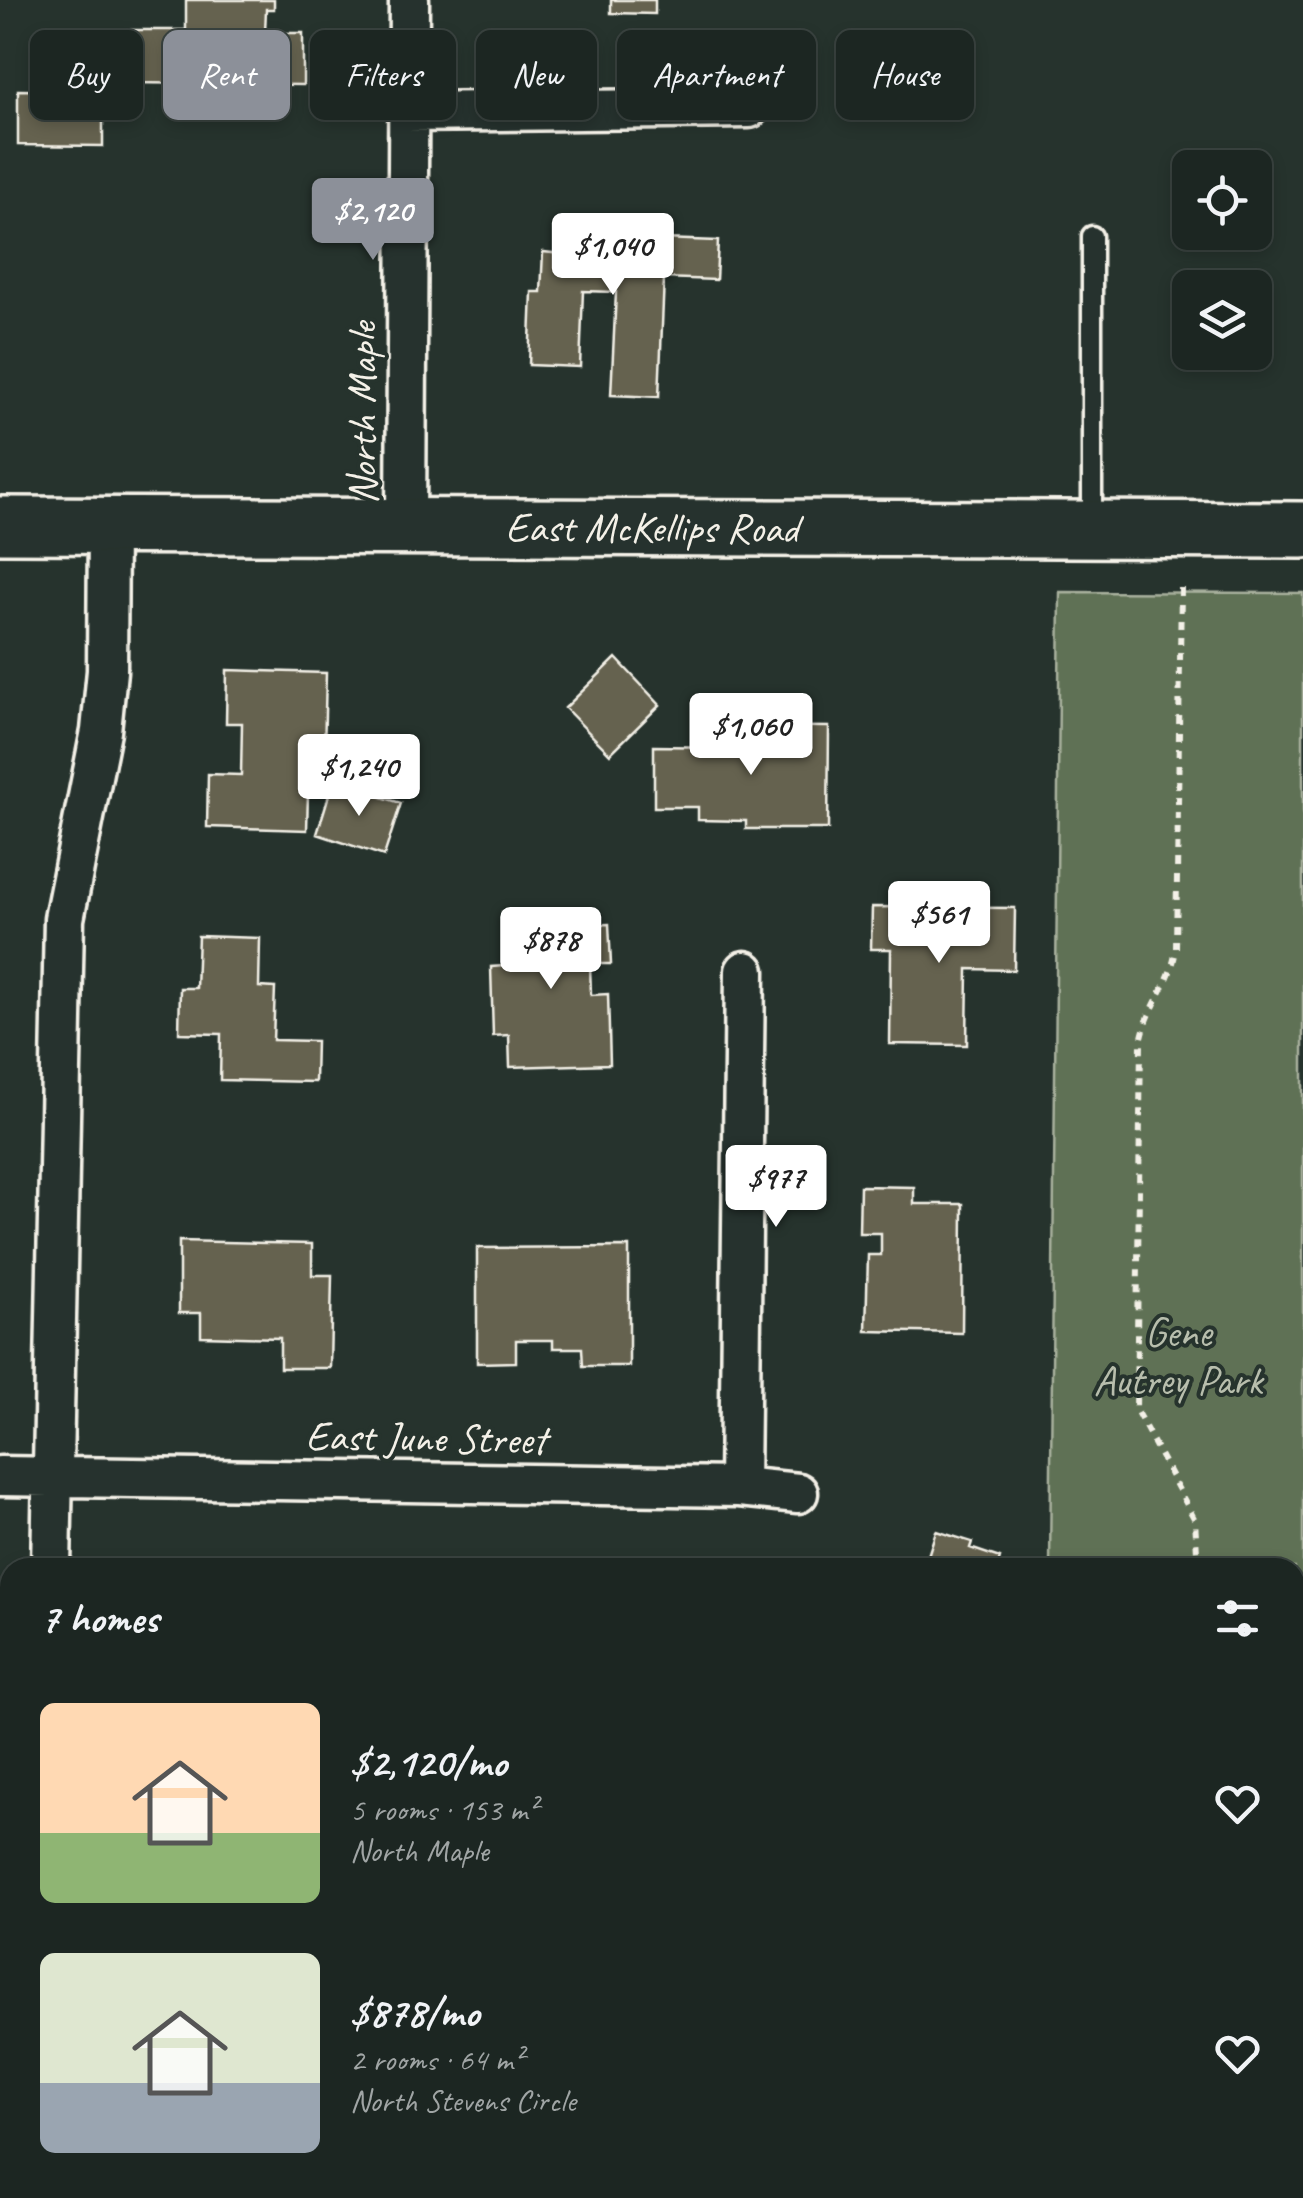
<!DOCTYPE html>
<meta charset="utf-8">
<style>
:root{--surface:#1c2622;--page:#252e2a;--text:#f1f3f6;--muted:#a0a5a5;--line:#3a4340;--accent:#8c9099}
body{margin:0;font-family:Caveat,sans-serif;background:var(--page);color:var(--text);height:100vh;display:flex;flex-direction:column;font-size:38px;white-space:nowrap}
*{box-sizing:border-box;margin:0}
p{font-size:32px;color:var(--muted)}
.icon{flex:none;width:55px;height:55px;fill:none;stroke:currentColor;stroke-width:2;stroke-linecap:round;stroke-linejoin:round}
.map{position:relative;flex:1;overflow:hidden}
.sheet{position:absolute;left:0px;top:1558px;width:1305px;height:642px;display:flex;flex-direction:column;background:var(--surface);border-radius:30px 30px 0 0;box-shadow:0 5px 15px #0003,0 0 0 2px var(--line)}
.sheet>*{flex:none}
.hud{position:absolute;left:30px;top:30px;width:1245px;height:90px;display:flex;gap:20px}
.buttons{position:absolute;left:1172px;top:150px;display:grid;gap:20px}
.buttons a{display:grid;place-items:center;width:100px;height:100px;border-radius:15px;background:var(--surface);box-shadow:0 5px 15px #0003,0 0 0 2px var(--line);font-size:50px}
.price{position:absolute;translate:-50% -85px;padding:0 22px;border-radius:10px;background:#fff;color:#222;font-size:32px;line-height:65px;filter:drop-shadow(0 2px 5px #0008)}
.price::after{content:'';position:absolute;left:50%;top:60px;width:30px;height:22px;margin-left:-15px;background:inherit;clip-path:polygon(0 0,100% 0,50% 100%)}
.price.selected{background:var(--accent);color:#fff}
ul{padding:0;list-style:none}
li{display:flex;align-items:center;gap:30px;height:250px;padding:0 40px}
li span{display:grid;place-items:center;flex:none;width:280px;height:200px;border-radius:15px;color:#555}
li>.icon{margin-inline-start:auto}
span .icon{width:120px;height:120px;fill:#fffc;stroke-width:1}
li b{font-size:42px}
h2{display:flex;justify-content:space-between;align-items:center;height:120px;padding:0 40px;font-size:42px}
.pill{padding:0 35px;border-radius:15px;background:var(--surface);box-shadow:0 5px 15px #0003,0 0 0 2px var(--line);font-size:35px;line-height:90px}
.pill.selected{background:var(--accent);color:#fff}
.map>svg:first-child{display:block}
.green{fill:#5e7154;stroke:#a9b19e;stroke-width:2.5}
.building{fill:#65624f;stroke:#f4f1e8;stroke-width:2.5}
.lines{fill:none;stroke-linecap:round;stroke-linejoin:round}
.service-casing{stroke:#f4f1e8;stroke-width:25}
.minor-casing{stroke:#f4f1e8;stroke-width:45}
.primary-casing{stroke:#f4f1e8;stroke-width:62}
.path{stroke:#f4f1e8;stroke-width:6;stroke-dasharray:8 8;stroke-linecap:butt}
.service{stroke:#26332d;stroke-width:18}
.minor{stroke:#26332d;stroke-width:38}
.primary{stroke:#26332d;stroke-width:55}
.labels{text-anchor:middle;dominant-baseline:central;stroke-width:8;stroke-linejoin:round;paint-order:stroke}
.street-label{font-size:42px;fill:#f4f1e8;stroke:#26332d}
.park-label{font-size:42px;fill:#b8bead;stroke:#26332d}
</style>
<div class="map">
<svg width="1303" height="2198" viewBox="0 0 1303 2198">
<rect width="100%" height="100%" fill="#26332d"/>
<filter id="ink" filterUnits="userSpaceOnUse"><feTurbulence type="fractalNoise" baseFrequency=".01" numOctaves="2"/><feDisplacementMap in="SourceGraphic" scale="20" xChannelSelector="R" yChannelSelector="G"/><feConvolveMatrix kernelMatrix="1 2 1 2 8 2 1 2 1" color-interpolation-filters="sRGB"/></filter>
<g filter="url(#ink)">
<!-- green -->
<path class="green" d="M 1060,592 L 1303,593 L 1303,2198 L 1044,2198 L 1044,2190 L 1295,2190 L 1295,1568 L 1050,1567 Z"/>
<!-- building -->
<path class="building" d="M 186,0 L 274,0 L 274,9 L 266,9 L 265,33 L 303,33 L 303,85 L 127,83 L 128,30 L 186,30 Z
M 611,0 L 655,0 L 655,14 L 611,13 Z
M 18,90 L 103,91 L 103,146 L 18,145 Z
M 563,222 L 634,225 L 633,238 L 718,241 L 716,280 L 664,278 L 659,397 L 611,395 L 616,292 L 583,291 L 580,367 L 529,365 L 532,292 L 541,292 L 543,252 L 562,254 Z
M 616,658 L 660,705 L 610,754 L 565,708 Z
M 227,670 L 326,673 L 323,793 L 308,792 L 307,830 L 207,827 L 208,774 L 241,775 L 242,723 L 226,723 Z
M 721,726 L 829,727 L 828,829 L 746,829 L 746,821 L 698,820 L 698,807 L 654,807 L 654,746 L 721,747 Z
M 333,782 L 401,803 L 384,856 L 317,834 Z
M 872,907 L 1015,908 L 1014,970 L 968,969 L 967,1045 L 890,1044 L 891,949 L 871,949 Z
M 550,911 L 550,926 L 609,924 L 611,964 L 590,964 L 591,995 L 608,994 L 610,1064 L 510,1067 L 509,1035 L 493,1036 L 491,967 L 504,966 L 502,912 Z
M 198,936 L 260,938 L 259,987 L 275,988 L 273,1040 L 316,1041 L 315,1082 L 220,1080 L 221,1034 L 179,1033 L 180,988 L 196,988 Z
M 860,1186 L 914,1187 L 914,1204 L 963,1204 L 962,1333 L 866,1331 L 868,1255 L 881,1255 L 881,1233 L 859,1233 Z
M 179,1241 L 312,1244 L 312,1275 L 332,1275 L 330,1368 L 280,1368 L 280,1338 L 201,1336 L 201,1313 L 179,1313 Z
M 629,1247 L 629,1366 L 583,1366 L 582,1348 L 553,1348 L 553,1340 L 516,1340 L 516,1362 L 477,1363 L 477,1248 Z
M 936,1531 L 972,1542 L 970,1548 L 1000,1558 L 997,1568 L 924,1568 Z
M 895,2190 L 1005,2190 L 1005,2198 L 895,2198 Z"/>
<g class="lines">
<defs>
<path id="service" d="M 1092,524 L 1092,236"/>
<path id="minor" d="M 407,112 L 749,108
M 406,527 L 409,0
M 0,1476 L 739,1487 L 798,1493
M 739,1487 L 745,971
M 51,1568 L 64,919 L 101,731 L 107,671 L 108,525
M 44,2198 L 44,2190"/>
<g id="primary">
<path id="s1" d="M 0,525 L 1303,530"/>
</g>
</defs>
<!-- service casing -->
<use href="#service" class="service-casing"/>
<!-- minor casing -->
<use href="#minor" class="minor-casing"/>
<!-- primary casing -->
<use href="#primary" class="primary-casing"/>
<!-- path -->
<path class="path" d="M 1181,588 L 1176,948 C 1172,984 1146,1008 1141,1043 L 1136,1410 L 1195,1520 L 1198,1568
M 1241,2190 L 1247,2198
M 1281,2198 L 1303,2194"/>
<!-- service -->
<use href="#service" class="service"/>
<!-- minor -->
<use href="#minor" class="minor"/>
<!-- primary -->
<use href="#primary" class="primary"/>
</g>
</g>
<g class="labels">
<!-- street labels -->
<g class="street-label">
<text transform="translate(362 413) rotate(-90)">North Maple</text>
<text stroke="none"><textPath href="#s1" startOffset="652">East McKellips Road</textPath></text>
<text transform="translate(426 1438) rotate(1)">East June Street</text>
</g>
<!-- park labels -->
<g class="park-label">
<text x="1178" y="1332">Gene<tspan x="1178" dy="48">Autrey Park</tspan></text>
</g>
</g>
</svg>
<div class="buttons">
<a><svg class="icon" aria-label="locate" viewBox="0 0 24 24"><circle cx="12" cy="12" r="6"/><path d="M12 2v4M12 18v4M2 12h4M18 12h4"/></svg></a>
<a><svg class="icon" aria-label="layers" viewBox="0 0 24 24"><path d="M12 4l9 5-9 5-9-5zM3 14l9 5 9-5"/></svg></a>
</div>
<b class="price selected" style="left:373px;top:263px">$2,120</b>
<b class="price" style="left:613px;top:298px">$1,040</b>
<b class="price" style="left:751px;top:778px">$1,060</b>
<b class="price" style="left:359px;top:819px">$1,240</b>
<b class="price" style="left:939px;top:966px">$561</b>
<b class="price" style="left:551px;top:992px">$878</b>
<b class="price" style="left:776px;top:1230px">$977</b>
<div class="hud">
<a class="pill">Buy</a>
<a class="pill selected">Rent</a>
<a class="pill">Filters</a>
<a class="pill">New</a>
<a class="pill">Apartment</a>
<a class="pill">House</a>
</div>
<section class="sheet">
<h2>7 homes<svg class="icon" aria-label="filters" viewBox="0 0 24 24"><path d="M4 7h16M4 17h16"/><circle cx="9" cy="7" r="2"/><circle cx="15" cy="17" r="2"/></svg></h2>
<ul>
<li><span style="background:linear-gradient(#ffd9b3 65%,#8fb573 0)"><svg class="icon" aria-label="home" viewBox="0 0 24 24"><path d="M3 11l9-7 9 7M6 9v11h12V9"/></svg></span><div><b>$2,120/mo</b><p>5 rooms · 153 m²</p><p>North Maple</p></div><svg class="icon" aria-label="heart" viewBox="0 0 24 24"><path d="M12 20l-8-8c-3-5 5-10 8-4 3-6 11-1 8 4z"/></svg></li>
<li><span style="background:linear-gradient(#dfe7d0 65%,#9aa5b1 0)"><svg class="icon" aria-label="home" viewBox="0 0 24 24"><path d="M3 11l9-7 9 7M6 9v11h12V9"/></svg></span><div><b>$878/mo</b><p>2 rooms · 64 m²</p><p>North Stevens Circle</p></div><svg class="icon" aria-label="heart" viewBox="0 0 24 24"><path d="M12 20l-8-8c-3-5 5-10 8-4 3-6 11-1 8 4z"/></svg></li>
</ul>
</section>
</div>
